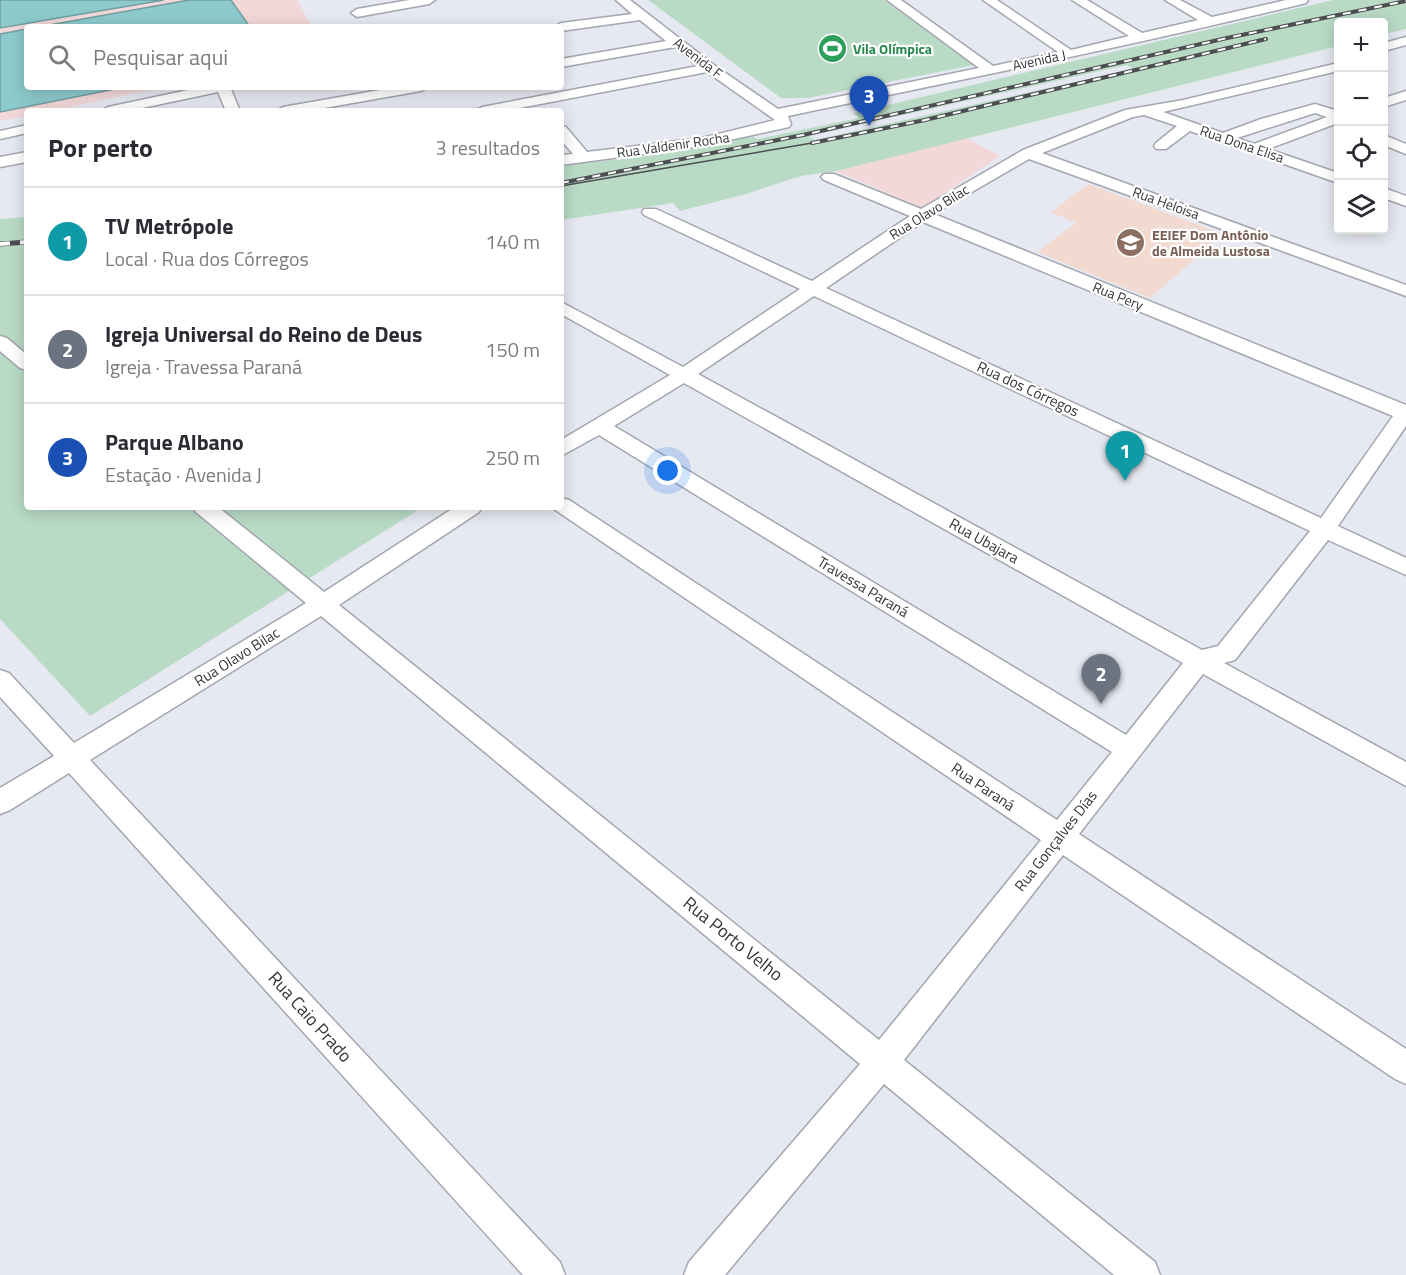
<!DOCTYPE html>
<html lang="pt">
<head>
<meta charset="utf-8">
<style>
	:root { --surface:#fff; --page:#f7f7f7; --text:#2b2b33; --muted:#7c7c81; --line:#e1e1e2; --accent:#219172 }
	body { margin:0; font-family:"Titillium Web",sans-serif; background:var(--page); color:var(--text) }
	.controls { position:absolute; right:18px; top:18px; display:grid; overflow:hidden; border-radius:6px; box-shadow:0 3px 15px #0003 }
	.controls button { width:54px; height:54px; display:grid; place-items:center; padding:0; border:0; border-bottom:2px solid var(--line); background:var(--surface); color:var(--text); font:30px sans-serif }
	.you { position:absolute; left:668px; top:471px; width:21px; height:21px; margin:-15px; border:4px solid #fff; border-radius:50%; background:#1a73e8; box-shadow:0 0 0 9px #1a73e833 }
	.badge { display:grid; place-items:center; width:39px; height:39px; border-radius:50%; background:var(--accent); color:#fff; font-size:20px; font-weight:700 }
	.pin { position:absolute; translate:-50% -50px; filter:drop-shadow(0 2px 3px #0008) }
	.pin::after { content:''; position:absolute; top:32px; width:21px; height:18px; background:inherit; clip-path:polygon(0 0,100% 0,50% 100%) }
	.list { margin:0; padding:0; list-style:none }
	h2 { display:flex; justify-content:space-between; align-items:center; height:78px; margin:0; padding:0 24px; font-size:26px }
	h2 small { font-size:20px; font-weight:400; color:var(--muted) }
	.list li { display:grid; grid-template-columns:39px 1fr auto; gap:18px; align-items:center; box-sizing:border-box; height:108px; padding:0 24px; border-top:2px solid var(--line) }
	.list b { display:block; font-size:22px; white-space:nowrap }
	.list p { margin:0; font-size:20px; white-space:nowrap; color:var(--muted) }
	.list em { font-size:20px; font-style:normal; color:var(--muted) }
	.icon { flex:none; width:33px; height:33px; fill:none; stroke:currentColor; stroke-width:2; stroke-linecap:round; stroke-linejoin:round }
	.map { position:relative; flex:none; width:1406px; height:1275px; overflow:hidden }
	.search { position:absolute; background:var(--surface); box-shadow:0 3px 15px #0003; left:24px; top:24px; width:540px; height:66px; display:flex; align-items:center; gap:15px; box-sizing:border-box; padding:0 21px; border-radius:6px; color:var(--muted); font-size:22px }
	.panel { position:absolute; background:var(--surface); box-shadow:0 3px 15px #0003; left:24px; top:108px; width:540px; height:402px; border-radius:6px }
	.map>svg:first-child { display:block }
</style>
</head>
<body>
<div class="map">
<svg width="1406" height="1275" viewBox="0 0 1406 1275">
	<rect width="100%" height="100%" fill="#e7e9f2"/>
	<g fill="#f3d8d9">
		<polygon points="0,0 297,0 312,27 27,27 27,87 164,87 50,111 27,111 27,116 0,121"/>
		<polygon points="966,138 1000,156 922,208 836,171"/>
	</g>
	<polygon fill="#f2dad0" points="1088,184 1223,234 1150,298 1037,252 1076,223 1051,212"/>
	<g fill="#b9dbc6" fill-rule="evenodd">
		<polygon points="648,0 884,0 974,65 808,98 781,98"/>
		<path d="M1333,0H1406V29L1384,34V22H1338V46L901,155L836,171L801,176L746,194L680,211L673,203L561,220V166L655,155L752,136L757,139L859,118L854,113ZM1127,65L1133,69L815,140L809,136Z"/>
		<polygon points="27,217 27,507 423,507 90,716 0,619 0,219"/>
	</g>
	<g fill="#8ccacc" stroke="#729ea0" stroke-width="1.5">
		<polygon points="0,0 164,0 0,28"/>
		<polygon points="189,0 231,0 250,27 38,27"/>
		<polygon points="27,29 27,87 125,87 0,112 0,34"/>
	</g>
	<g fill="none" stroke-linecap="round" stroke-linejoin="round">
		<defs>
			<g id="minor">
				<polygon points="409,0 435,0 429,4 357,17 351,13 357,9"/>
				<path d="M616,0H630L714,65L778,109L979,68L887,0H901L993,66L1058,52L983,0H997L1071,50L1129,36L1072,0H1087L1142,33L1198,20L1165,0H1180L1212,17L1286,0H1308L1306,3C1135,45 961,80 788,116L791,124L789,127L702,146L561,165V155L573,154L561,140V126L566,127L587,152L702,138L775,120L707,72L504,111H475L482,107L698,66L675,47L561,67V59L666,41L640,20L561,31V27H555L561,23L632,14Z"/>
				<polygon points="1406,37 1406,45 1384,51 1384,43"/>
				<path d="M1338,63V71L1163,112L1223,133L1261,119L1315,104L1338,111V123L1268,149L1338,173V183L1190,131L1166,149H1156L1154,146L1156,143L1177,126L1144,115L1133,117L1042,153L1406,285V296L1029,159L934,214L1406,405V426L1338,526L1406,558V575L1328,540L1235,660L1224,663L1406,762V786L1203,674L1079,834L1406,1049V1084L1395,1079L1063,855L904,1060L1155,1262L1160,1275H1114L884,1084L725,1275H684L689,1262L860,1064L321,616L90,760L560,1262L565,1275H523L69,773L10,810L0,814V788L54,756L0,697V670L9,673L74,743L306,603L196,512L193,507H218L324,592L455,507H482L479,512L339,605L879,1040L1041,840L551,507H561V498L569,500L1057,820L1112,752L599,435L561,456V440L670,375L561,314V302L683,367L800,289L644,215L642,212L644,209H656L812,281L910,216L824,180L821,177L824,174H834L921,209L1023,150L1125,110L1183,100ZM1315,113L1327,117L1254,144L1237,138ZM923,222L1393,416L1321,518L826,288ZM814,296L1310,531L1218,646L1202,650L698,374ZM684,383L1183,663L1126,735L614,426Z"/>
				<polygon points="202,87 230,87 240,111 226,111 218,92 128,111 101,111 108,107"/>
				<polygon points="397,87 428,87 421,91 307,111 276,111 283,107"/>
				<polygon points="1406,91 1406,100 1384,107 1384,98"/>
				<polygon points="27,125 27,133 0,139 0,131"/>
				<polygon points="1384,135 1406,144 1406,154 1384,145"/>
				<polygon points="27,152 27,162 0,167 0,157"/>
				<polygon points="1384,188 1406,196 1406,206 1384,198"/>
				<polygon points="0,336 7,338 27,355 27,370 20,368 0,351"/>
			</g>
		</defs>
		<use href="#minor" stroke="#a4a6af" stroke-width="3"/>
		<use href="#minor" fill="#fff" fill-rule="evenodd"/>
		<polyline stroke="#4c4e51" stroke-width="1.5" points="561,186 812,143"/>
		<defs>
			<g id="rail-far1">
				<polyline points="812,143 925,120 1266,39"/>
				<polyline points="561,183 803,135 1227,38 1406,1"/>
			</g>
			<polyline id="rail" points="0,244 27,242"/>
		</defs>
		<use href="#rail-far1" stroke="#4c4e51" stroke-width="4"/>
		<use href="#rail" stroke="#4c4e51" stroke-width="5"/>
		<use href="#rail-far1" stroke="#fff" stroke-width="2" stroke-dasharray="8" stroke-linecap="butt"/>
		<use href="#rail" stroke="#fff" stroke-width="4" stroke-dasharray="10" stroke-linecap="butt"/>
	</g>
	<defs>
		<symbol id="stadium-disc" viewBox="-11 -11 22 22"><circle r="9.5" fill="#2e9e5b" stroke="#fff"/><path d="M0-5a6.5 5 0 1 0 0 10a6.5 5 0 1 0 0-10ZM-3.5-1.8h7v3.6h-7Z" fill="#fff"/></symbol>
		<symbol id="school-disc" viewBox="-11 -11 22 22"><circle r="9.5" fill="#8d6e63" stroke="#fff"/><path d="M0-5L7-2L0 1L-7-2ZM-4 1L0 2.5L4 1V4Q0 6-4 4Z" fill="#fff"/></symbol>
	</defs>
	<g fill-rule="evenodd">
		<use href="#stadium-disc" x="816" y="32" width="33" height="33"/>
		<use href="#school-disc" x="1114" y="226" width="33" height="33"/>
	</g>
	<g text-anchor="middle" stroke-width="4.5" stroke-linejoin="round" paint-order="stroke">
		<g font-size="14" font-weight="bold" fill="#27864d" stroke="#fff" text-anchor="start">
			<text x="853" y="54">Vila Olímpica</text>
		</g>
		<g font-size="14" fill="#353639" stroke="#fff">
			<text transform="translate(698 58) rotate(37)" y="5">Avenida F</text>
			<text transform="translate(1039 60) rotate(-12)" y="5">Avenida J</text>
			<text transform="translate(1242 144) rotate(19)" y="5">Rua Dona Elisa</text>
			<text transform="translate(673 145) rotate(-8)" y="5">Rua Valdenir Rocha</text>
			<text transform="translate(1166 203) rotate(20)" y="5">Rua Heloisa</text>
			<text transform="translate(929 212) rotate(-32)" y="5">Rua Olavo Bilac</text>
			<text transform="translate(1118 296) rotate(22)" y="5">Rua Pery</text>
		</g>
		<g font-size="14" font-weight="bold" fill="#785e54" stroke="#fff" text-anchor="start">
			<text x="1152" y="240">EEIEF Dom Antônio<tspan x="1152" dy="16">de Almeida Lustosa</tspan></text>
		</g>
		<g font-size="15" fill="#353639" stroke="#fff">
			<text transform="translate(1028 389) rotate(25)" y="5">Rua dos Córregos</text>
			<text transform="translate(984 541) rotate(29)" y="5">Rua Ubajara</text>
			<text transform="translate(863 587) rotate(31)" y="5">Travessa Paraná</text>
			<text transform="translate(237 657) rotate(-32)" y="5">Rua Olavo Bilac</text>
			<text transform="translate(983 787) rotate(34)" y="5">Rua Paraná</text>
			<text transform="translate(1056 841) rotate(-52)" y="5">Rua Gonçalves Días</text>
		</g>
		<g font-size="18" fill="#353639" stroke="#fff">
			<text transform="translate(733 939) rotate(39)" y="6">Rua Porto Velho</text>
			<text transform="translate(310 1017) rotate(48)" y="6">Rua Caio Prado</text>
		</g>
	</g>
</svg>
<div class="controls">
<button>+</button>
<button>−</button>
<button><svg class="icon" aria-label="locate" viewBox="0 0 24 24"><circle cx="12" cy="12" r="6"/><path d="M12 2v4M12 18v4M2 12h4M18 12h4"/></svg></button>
<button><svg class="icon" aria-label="layers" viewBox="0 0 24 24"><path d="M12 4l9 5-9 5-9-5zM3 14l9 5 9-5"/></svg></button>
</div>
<div class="you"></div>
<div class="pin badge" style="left:1125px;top:481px;background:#0f9aa8">1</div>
<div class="pin badge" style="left:1101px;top:704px;background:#6b7280">2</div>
<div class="pin badge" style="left:869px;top:126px;background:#1a4fb4">3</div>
<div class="search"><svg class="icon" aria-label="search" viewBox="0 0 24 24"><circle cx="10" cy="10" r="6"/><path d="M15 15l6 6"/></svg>Pesquisar aqui</div>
<section class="panel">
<h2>Por perto<small>3 resultados</small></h2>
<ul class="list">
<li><span class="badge" style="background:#0f9aa8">1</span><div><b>TV Metrópole</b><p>Local · Rua dos Córregos</p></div><em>140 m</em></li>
<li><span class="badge" style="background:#6b7280">2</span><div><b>Igreja Universal do Reino de Deus</b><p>Igreja · Travessa Paraná</p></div><em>150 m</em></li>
<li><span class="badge" style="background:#1a4fb4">3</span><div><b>Parque Albano</b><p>Estação · Avenida J</p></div><em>250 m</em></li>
</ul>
</section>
</div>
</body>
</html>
